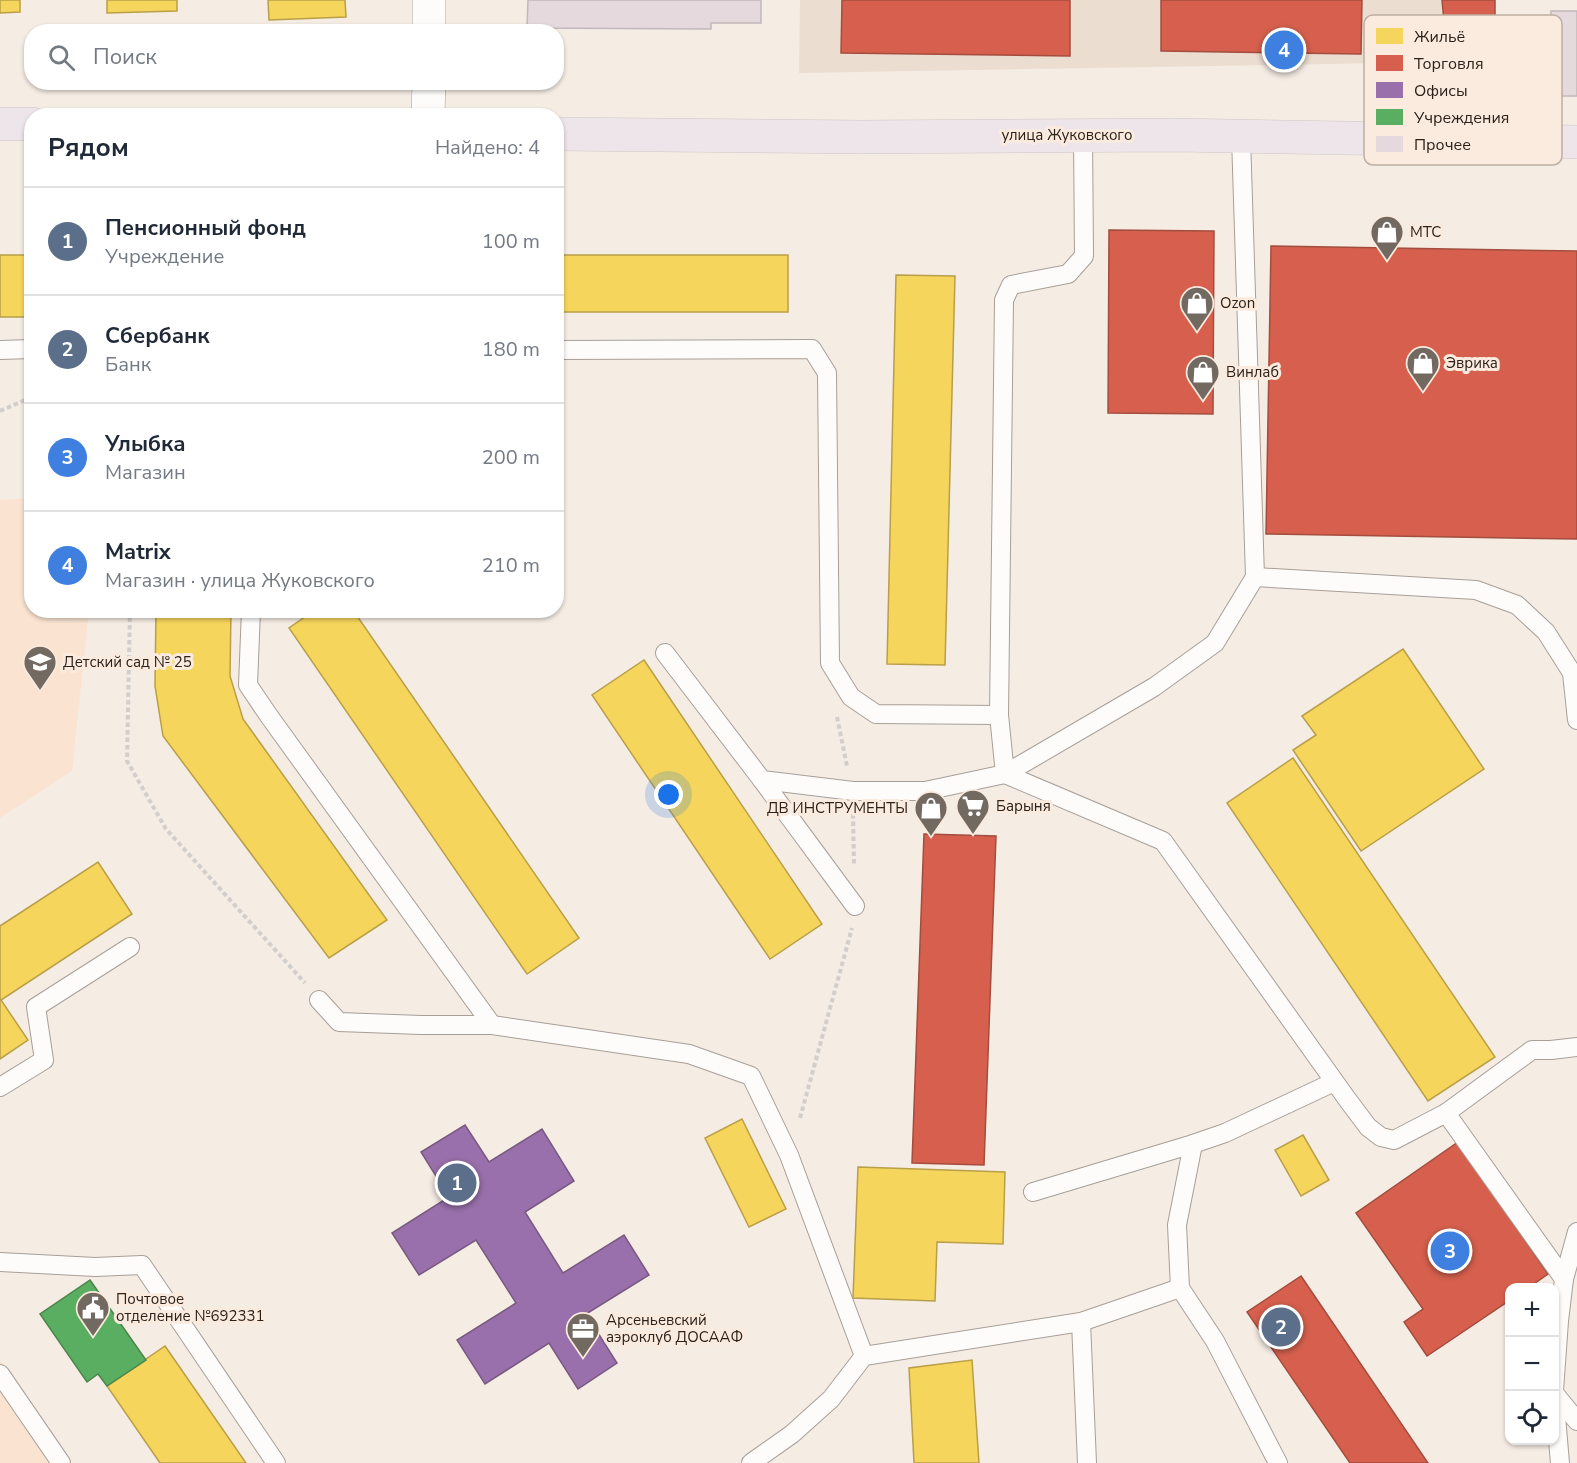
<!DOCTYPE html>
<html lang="ru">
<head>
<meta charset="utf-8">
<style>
	:root { --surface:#fff; --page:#f6f6f7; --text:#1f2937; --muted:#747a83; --line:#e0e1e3; --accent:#726961 }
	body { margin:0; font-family:"Nunito Sans",sans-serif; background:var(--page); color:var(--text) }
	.controls { position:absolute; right:18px; bottom:18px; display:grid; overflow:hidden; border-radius:12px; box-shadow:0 2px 4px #0004 }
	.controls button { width:54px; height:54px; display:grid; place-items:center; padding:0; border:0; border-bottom:2px solid var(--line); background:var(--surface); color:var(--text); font:30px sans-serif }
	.you { position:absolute; left:669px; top:795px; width:21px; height:21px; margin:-15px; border:4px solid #fff; border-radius:50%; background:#1a73e8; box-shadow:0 0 0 9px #1a73e833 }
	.badge { display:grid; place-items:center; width:39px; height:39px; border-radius:50%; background:var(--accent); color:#fff; font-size:20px; font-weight:700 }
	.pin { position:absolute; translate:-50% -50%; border:3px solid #fff; box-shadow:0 2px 6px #0006 }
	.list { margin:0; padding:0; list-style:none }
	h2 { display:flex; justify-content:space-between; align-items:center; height:78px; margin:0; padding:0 24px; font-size:26px }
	h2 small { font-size:20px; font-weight:400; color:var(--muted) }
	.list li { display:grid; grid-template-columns:39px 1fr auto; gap:18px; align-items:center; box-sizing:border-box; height:108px; padding:0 24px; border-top:2px solid var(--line) }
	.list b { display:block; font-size:22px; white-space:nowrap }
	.list p { margin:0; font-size:20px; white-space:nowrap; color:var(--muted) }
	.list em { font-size:20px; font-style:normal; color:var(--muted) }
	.icon { flex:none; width:33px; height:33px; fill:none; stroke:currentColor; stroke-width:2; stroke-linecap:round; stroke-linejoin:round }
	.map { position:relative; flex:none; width:1577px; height:1463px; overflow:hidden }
	.search { position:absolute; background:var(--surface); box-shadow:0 2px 4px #0004; left:24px; top:24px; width:540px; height:66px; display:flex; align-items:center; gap:15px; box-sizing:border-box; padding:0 21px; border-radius:24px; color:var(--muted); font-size:22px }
	.panel { position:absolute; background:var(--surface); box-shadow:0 2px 4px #0004; left:24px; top:108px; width:540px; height:510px; border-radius:24px }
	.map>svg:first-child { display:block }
</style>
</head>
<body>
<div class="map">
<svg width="1577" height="1463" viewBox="0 0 1577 1463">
	<rect width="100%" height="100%" fill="#f5ece4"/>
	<polygon fill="#ecddd1" points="800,0 1442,0 1445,32 1444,62 799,73"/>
	<g fill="#fae4d1">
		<polygon points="31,498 32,610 89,611 72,771 0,818 0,500"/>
		<polygon points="0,1361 68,1463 0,1463"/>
	</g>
	<g fill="#f6d55c" stroke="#b99f48" stroke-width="1.5">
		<polygon points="0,0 20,0 20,12 0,13"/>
		<polygon points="107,0 177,0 177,11 107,13"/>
		<polygon points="268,0 345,0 346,17 269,20"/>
		<rect x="0" y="255" width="32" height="62"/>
		<rect x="556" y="255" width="232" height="57"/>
		<polygon points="896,275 955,276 945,665 887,664"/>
		<polygon points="156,610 231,610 230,676 243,719 387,920 329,958 163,736 155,686"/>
		<polygon points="315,610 353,610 579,938 527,974 289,628"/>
		<polygon points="1403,649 1484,769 1361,851 1293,750 1316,735 1302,716"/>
		<polygon points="644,660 822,924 770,959 592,695"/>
		<polygon points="1293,758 1495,1057 1428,1101 1227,803"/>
		<polygon points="98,862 132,914 1,1000 28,1040 0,1059 0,926"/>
		<polygon points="742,1119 786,1209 749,1227 705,1138"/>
		<polygon points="1303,1135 1329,1180 1301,1196 1275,1150"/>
		<polygon points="858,1167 1005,1172 1003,1244 937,1242 935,1301 853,1298"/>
		<polygon points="165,1346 246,1463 160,1463 107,1386"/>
		<polygon points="972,1360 979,1463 914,1463 909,1368"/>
	</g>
	<g fill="#d6604d" stroke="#a34d3e" stroke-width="1.5">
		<polygon points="842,0 1070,0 1070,56 841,53"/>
		<polygon points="1161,0 1362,0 1361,54 1161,51"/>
		<polygon points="1442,0 1495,0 1495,37 1445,32"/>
		<polygon points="1109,230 1214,231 1213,414 1108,413"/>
		<polygon points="1271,246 1577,251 1577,539 1266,534"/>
		<polygon points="924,834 996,836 984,1165 912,1163"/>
		<polygon points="1458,1142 1548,1274 1528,1288 1510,1288 1510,1300 1427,1356 1404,1322 1423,1309 1356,1213"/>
		<polygon points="1301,1276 1428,1463 1350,1463 1247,1312"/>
	</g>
	<polygon fill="#9970ab" stroke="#785980" stroke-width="1.5" points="465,1125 489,1162 542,1129 574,1181 525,1212 563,1273 624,1235 649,1275 586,1314 617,1363 578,1389 549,1343 485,1384 457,1340 516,1303 476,1240 419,1275 392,1233 449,1197 421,1152"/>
	<polygon fill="#5aae61" stroke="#4c844c" stroke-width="1.5" points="90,1280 146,1360 107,1386 98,1374 87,1382 40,1314"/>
	<g fill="#e6d9dd" stroke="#c1b8b9" stroke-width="1.5">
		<polygon points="528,0 761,0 761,23 711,23 711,29 527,28"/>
		<rect x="1551" y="11" width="26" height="85"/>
	</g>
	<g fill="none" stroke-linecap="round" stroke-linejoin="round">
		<defs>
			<g id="lane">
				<polyline points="0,350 32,349"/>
				<polyline points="556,350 812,349 827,373 830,663 851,697 876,714 999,715"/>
				<polyline points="1255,577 1476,590 1517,605 1546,632 1572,673 1577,720"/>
				<polyline points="251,610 248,685 269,716 492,1025"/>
				<polyline points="665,653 762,780 853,791 925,791 1005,774 1154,687 1215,643 1255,577 1241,137"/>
				<polyline points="1005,774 1163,841 1347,1099 1368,1127 1381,1137 1394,1140 1446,1113 1532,1050 1551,1050 1577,1047"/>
				<polyline points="1005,774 999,715 1004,300 1011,285 1068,274 1084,256 1083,134"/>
				<polyline points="762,780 855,906"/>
				<polyline points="319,1000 339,1022 421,1025 492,1025 689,1054 751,1076 789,1155 864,1356 1081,1322 1180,1288 1177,1225 1193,1144"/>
				<polyline points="0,1087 44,1060 36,1007 130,947"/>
				<polyline points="1446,1113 1564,1279 1559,1321 1554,1391"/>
				<polyline points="1033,1192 1193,1144 1225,1133 1334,1082"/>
				<polyline points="0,1262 95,1267 142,1265 276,1463"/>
				<polyline points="1564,1279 1577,1232"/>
				<polyline points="1180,1288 1215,1341 1278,1463"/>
				<polyline points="1081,1322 1087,1463"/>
				<polyline points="0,1374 61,1463"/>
				<polyline points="1554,1393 1560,1463"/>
				<polyline points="1554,1393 1577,1421"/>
				<polyline points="751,1463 792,1434 831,1399 864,1356"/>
			</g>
			<g id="street">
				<polyline points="429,32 429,0"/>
				<polyline points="428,116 429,82"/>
			</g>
			<g id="primary">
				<polyline points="0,124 32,124"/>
				<polyline points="556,134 860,137 1175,135 1577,142"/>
			</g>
		</defs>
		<use href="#lane" stroke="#a79f98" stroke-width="20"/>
		<use href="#street" stroke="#a79f98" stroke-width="34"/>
		<use href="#primary" stroke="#cdc7c3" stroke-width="34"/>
		<g stroke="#d1cecb" stroke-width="4" stroke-dasharray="4.5 3" stroke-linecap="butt">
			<polyline points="0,411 32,397"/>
			<polyline points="130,610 127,761 166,829 305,983"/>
			<polyline points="837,717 847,766"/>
			<polyline points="853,814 854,864"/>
			<polyline points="800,1118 852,928"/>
		</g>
		<use href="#lane" stroke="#fefcfb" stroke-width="18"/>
		<use href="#street" stroke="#fefcfb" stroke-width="33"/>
		<use href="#primary" stroke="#eee5ea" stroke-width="33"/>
	</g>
	<defs>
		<symbol id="shop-pin" viewBox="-11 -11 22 30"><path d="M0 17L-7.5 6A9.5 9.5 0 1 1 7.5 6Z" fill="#726961" stroke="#fbebde"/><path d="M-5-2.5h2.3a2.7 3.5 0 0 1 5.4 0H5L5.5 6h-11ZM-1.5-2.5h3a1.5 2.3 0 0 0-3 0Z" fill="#fff"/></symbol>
		<symbol id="school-pin" viewBox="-11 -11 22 30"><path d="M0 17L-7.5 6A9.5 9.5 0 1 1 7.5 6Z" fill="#726961" stroke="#fbebde"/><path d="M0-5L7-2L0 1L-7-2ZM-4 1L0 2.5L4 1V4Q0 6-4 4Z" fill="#fff"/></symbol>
		<symbol id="supermarket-pin" viewBox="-11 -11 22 30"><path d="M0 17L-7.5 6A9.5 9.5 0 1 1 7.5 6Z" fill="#726961" stroke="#fbebde"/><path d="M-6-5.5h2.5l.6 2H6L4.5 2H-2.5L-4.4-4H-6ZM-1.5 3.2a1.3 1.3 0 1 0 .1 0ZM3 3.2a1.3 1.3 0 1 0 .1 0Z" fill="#fff"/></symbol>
		<symbol id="civic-pin" viewBox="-11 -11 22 30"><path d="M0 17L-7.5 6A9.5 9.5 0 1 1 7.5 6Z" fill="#726961" stroke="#fbebde"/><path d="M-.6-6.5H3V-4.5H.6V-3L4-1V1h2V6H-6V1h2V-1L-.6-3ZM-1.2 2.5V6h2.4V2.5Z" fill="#fff"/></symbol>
		<symbol id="office-pin" viewBox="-11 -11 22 30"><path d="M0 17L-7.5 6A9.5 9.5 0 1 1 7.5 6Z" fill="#726961" stroke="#fbebde"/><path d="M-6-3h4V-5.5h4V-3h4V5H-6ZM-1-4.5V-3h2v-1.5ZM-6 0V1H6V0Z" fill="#fff"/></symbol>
	</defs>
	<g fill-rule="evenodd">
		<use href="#shop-pin" x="1368" y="213" width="38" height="52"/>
		<use href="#shop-pin" x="1178" y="284" width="38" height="52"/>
		<use href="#shop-pin" x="1404" y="344" width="38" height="52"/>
		<use href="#shop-pin" x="1184" y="353" width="38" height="52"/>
		<use href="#school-pin" x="21" y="643" width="38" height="52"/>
		<use href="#supermarket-pin" x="954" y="787" width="38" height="52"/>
		<use href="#shop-pin" x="912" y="789" width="38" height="52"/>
		<use href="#civic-pin" x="74" y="1289" width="38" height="52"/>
		<use href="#office-pin" x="564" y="1310" width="38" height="52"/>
	</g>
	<g text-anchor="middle" stroke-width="6" stroke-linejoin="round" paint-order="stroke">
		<g font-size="15" fill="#2c221a" stroke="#fbebde">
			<text x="1067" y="140">улица Жуковского</text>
		</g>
		<g font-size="15" fill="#2c221a" stroke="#fbebde" text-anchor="start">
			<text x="1410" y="237">МТС</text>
			<text x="1220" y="308">Ozon</text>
			<text x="1446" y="368">Эврика</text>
			<text x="1226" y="377">Винлаб</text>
			<text x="63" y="667">Детский сад № 25</text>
			<text x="996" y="811">Барыня</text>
			<text x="908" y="813" text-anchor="end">ДВ ИНСТРУМЕНТЫ</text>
			<text x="116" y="1304">Почтовое<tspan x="116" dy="17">отделение №692331</tspan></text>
			<text x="606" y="1325">Арсеньевский<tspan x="606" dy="17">аэроклуб ДОСААФ</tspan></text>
		</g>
	</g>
	<rect x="1364" y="15" width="198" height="150" rx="9" fill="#fbebde" stroke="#bdafa3" stroke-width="1.5"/>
	<rect x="1376" y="28" width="27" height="16" fill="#f6d55c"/>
	<rect x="1376" y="55" width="27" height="16" fill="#d6604d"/>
	<rect x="1376" y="82" width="27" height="16" fill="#9970ab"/>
	<rect x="1376" y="109" width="27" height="16" fill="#5aae61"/>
	<rect x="1376" y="136" width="27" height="16" fill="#e6d9dd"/>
	<g font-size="16" fill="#2c221a">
		<text x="1414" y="42">Жильё</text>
		<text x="1414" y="69">Торговля</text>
		<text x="1414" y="96">Офисы</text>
		<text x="1414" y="123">Учреждения</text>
		<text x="1414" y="150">Прочее</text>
	</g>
</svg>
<div class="controls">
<button>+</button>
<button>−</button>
<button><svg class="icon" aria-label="locate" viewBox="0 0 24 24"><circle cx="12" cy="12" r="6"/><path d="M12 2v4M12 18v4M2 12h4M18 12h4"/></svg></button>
</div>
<div class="you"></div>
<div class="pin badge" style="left:457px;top:1183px;background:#5c6f8a">1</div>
<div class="pin badge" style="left:1281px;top:1327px;background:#5c6f8a">2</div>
<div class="pin badge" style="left:1450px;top:1251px;background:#3f7fe0">3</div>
<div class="pin badge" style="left:1284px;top:50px;background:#3f7fe0">4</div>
<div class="search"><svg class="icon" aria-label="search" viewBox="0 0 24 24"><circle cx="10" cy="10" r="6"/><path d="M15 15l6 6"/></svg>Поиск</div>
<section class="panel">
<h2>Рядом<small>Найдено: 4</small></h2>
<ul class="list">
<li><span class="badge" style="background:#5c6f8a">1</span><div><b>Пенсионный фонд</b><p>Учреждение</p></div><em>100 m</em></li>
<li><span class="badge" style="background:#5c6f8a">2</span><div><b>Сбербанк</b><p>Банк</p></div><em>180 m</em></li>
<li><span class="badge" style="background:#3f7fe0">3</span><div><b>Улыбка</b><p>Магазин</p></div><em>200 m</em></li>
<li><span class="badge" style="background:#3f7fe0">4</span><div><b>Matrix</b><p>Магазин · улица Жуковского</p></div><em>210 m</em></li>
</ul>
</section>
</div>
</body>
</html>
